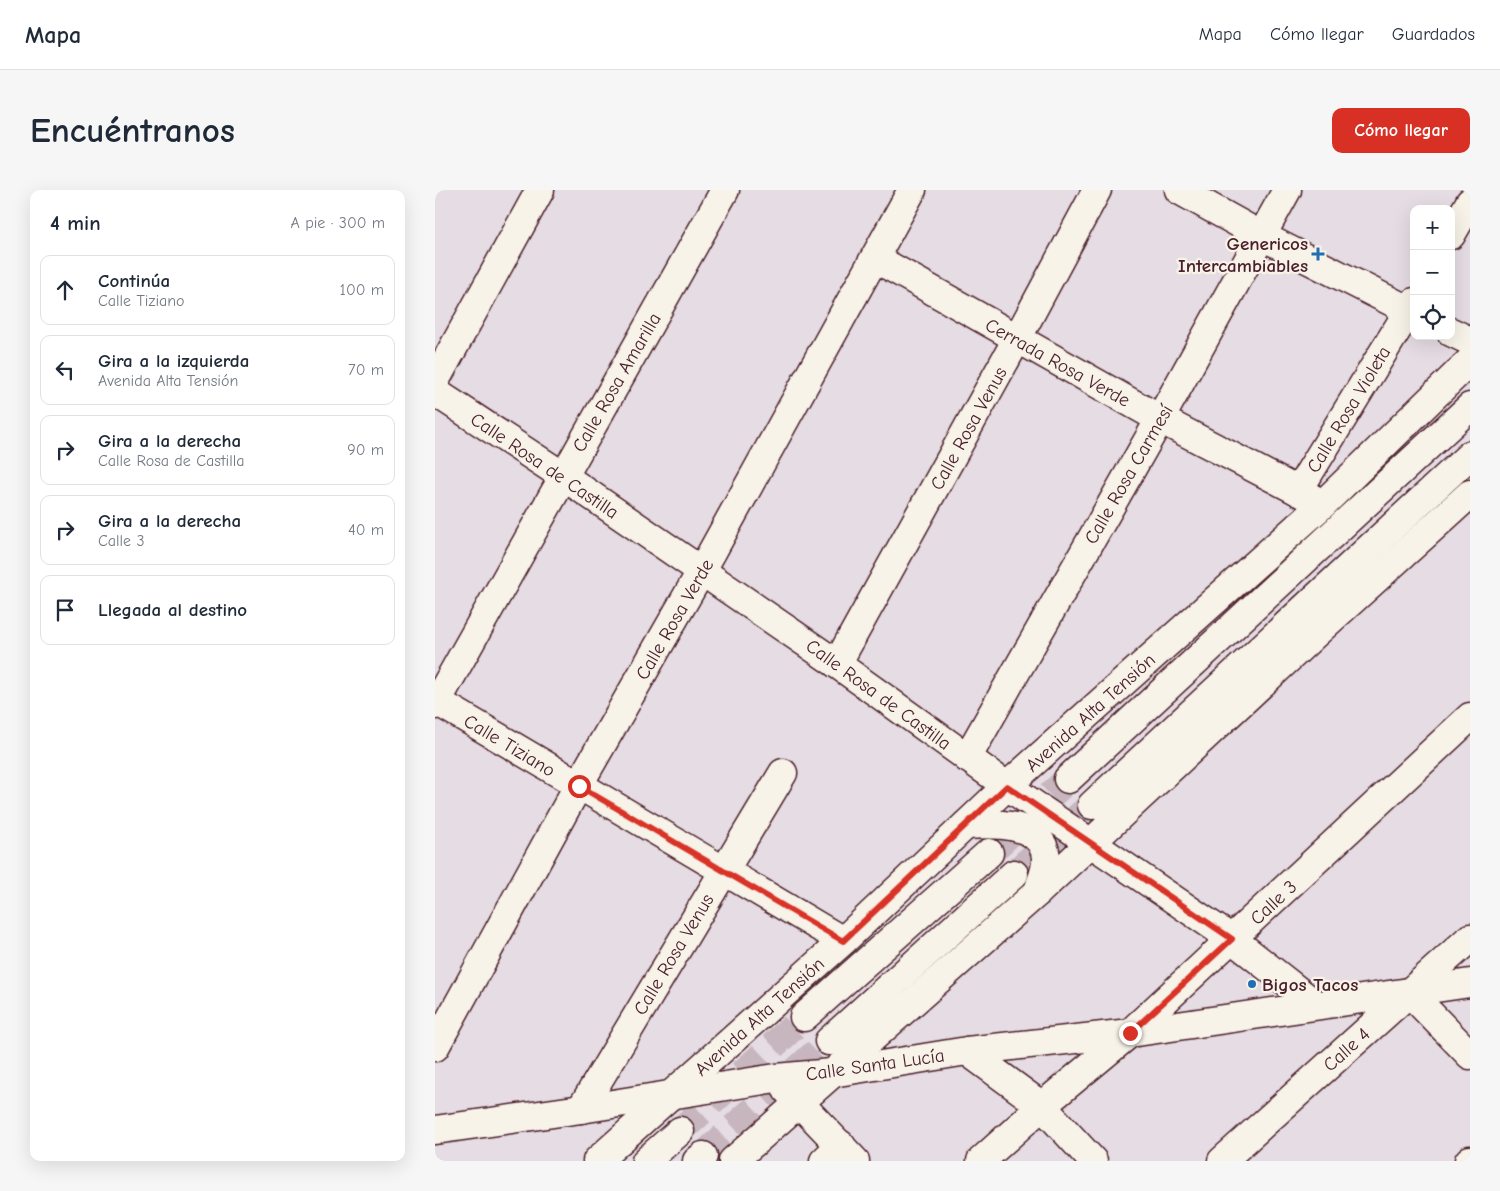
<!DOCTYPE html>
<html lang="es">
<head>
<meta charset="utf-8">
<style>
	:root { --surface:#fff; --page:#f6f6f7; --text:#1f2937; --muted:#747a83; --line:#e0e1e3; --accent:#d93025 }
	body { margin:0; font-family:"Comic Neue",sans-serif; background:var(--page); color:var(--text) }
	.controls { position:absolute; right:15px; top:15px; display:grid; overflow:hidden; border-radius:10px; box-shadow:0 5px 20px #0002 }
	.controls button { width:45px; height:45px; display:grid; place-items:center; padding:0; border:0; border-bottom:1px solid var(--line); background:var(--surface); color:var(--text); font:25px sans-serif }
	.stop { position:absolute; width:15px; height:15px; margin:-11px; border:4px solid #d93025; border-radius:50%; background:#fff }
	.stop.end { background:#d93025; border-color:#fff; box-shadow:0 1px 5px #0008 }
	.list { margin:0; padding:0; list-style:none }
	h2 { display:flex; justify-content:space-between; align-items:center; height:65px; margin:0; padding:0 20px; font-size:21px }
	h2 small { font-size:16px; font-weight:400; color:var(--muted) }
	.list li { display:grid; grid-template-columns:32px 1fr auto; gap:15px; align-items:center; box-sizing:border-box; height:70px; margin:0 10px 10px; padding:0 10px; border:1px solid var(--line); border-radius:10px }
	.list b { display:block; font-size:19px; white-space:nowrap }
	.list p { margin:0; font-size:16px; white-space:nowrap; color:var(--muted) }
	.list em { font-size:16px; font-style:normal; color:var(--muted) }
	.icon { flex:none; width:28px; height:28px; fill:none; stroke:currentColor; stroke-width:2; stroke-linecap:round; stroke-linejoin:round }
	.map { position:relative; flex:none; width:1035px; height:971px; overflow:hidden; border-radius:10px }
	header { display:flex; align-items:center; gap:30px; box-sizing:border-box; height:70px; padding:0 25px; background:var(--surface); border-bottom:1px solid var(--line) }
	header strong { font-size:24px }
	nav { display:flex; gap:28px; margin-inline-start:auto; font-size:18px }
	.intro { display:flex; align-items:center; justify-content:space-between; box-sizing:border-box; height:120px; padding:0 30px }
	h1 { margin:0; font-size:35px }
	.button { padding:12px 22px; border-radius:10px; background:var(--accent); color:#fff; font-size:18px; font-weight:700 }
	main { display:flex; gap:30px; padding:0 30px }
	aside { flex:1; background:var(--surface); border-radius:10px; box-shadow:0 5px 20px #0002 }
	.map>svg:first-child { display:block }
</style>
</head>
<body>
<header>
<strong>Mapa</strong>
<nav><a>Mapa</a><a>Cómo llegar</a><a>Guardados</a></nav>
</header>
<div class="intro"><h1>Encuéntranos</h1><a class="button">Cómo llegar</a></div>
<main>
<aside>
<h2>4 min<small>A pie · 300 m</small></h2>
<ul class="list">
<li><svg class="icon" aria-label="ahead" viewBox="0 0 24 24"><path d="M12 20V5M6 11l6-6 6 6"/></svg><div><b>Continúa</b><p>Calle Tiziano</p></div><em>100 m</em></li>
<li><svg class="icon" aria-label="left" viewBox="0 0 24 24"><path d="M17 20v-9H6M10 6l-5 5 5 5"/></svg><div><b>Gira a la izquierda</b><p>Avenida Alta Tensión</p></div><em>70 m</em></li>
<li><svg class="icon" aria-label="right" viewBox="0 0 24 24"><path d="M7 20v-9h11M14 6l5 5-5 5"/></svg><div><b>Gira a la derecha</b><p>Calle Rosa de Castilla</p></div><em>90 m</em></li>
<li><svg class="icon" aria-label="right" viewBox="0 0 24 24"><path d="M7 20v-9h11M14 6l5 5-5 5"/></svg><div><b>Gira a la derecha</b><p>Calle 3</p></div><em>40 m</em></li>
<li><svg class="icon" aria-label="arrive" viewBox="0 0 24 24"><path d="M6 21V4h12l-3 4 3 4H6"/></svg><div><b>Llegada al destino</b></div></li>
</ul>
</aside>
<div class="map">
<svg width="1035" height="971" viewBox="0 0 1035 971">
	<rect width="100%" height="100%" fill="#e6dce3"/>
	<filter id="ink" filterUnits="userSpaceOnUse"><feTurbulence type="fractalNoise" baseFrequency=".02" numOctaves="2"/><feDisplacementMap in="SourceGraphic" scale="10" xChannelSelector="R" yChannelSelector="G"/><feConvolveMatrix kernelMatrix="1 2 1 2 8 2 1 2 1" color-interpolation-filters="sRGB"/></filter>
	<g filter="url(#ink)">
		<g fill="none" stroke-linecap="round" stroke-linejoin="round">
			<g stroke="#c7b6be" stroke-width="28" stroke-dasharray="28 14" stroke-linecap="butt">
				<polyline points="554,663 633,589"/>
				<polyline points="579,684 657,615"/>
				<polyline points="245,941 369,827"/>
				<polyline points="268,966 394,851"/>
			</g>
			<defs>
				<g id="minor">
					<polyline points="744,0 827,46 979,123"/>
					<polyline points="1016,45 1035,12"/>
					<polyline points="440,68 725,229 888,314"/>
					<polyline points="1016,142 1035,151"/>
					<polyline points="0,191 105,0"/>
					<polyline points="0,202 128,286 402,474 572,596 797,749 881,815"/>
					<polyline points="863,301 979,112"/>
					<polyline points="402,474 582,149 662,0"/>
					<polyline points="0,510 408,751"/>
					<polyline points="0,515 290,0"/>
					<polyline points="532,568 725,229 852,0"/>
					<path d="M531,635C557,633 609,631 611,668C612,679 606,691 603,702"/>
					<polyline points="974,802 1035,865"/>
					<polyline points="0,857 143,596 267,380 477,0"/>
					<polyline points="532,861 607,916 658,971"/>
					<polyline points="352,900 420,971"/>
					<polyline points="146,919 348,583"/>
					<polyline points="0,940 146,919 341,888 397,883 532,861 695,843 1035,793"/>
					<polyline points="162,971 408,751 572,596 888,314 1035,171"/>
					<polyline points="298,971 603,702 880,444 1035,304"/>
					<polyline points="389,971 406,955"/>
					<polyline points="546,971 607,916 695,843 1035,527"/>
					<polyline points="787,971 1035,748"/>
					<polyline points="1034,971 1035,970"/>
				</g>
				<g id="major">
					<polyline points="633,589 1035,217"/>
					<polyline points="657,615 1035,265"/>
					<polyline points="369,827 554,663"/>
					<polyline points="394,851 579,684"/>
					<polyline points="211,971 245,941"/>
					<polyline points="262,971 268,966"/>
				</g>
			</defs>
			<use href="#minor" stroke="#4a1f2b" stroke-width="31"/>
			<use href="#major" stroke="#4a1f2b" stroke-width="31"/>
			<use href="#minor" stroke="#f7f3e8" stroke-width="28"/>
			<use href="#major" stroke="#f7f3e8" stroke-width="28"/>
		</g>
	</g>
	<g fill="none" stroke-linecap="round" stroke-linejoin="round" filter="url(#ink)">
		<polyline stroke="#d93025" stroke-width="6" points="144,596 408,751 572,596 797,749 695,843"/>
	</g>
	<g fill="#1f6fb2" stroke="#f7f3e8" stroke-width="2">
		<path d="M880.5 56.5h5v5h5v5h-5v5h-5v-5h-5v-5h5z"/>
		<circle cx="817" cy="794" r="5"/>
	</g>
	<g text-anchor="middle" stroke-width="4.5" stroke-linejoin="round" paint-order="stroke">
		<g font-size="19" font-weight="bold" fill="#4a1f2b" stroke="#f7f3e8" text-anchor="end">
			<text x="873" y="60">Genericos<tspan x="873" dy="22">Intercambiables</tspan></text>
			<text x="827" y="801" text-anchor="start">Bigos Tacos</text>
		</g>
		<g font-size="19" fill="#4a1f2b" stroke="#f7f3e8">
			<text transform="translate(623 172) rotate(29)" y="7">Cerrada Rosa Verde</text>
			<text transform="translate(181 192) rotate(-60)" y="7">Calle Rosa Amarilla</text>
			<text transform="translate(913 219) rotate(-59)" y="7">Calle Rosa Violeta</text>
			<text transform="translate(533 238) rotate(-61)" y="7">Calle Rosa Venus</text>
			<text transform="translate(110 275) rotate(34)" y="7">Calle Rosa de Castilla</text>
			<text transform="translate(693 284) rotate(-60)" y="7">Calle Rosa Carmesí</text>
			<text transform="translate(239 429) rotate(-60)" y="7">Calle Rosa Verde</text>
			<text transform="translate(444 504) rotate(36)" y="7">Calle Rosa de Castilla</text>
			<text transform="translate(655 522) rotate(-42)" y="7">Avenida Alta Tensión</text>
			<text transform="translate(75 555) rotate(31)" y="7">Calle Tiziano</text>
			<text transform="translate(838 712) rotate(-43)" y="7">Calle 3</text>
			<text transform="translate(238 764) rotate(-59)" y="7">Calle Rosa Venus</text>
			<text transform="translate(324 826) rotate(-42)" y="7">Avenida Alta Tensión</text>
			<text transform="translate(911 859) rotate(-42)" y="7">Calle 4</text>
			<text transform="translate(440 874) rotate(-8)" y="7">Calle Santa Lucía</text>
		</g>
	</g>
</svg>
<div class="controls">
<button>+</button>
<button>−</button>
<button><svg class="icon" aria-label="locate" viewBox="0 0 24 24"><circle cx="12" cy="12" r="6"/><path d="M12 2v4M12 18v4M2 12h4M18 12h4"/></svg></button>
</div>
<div class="stop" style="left:144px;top:596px"></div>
<div class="stop end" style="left:695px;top:843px"></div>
</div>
</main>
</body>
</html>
